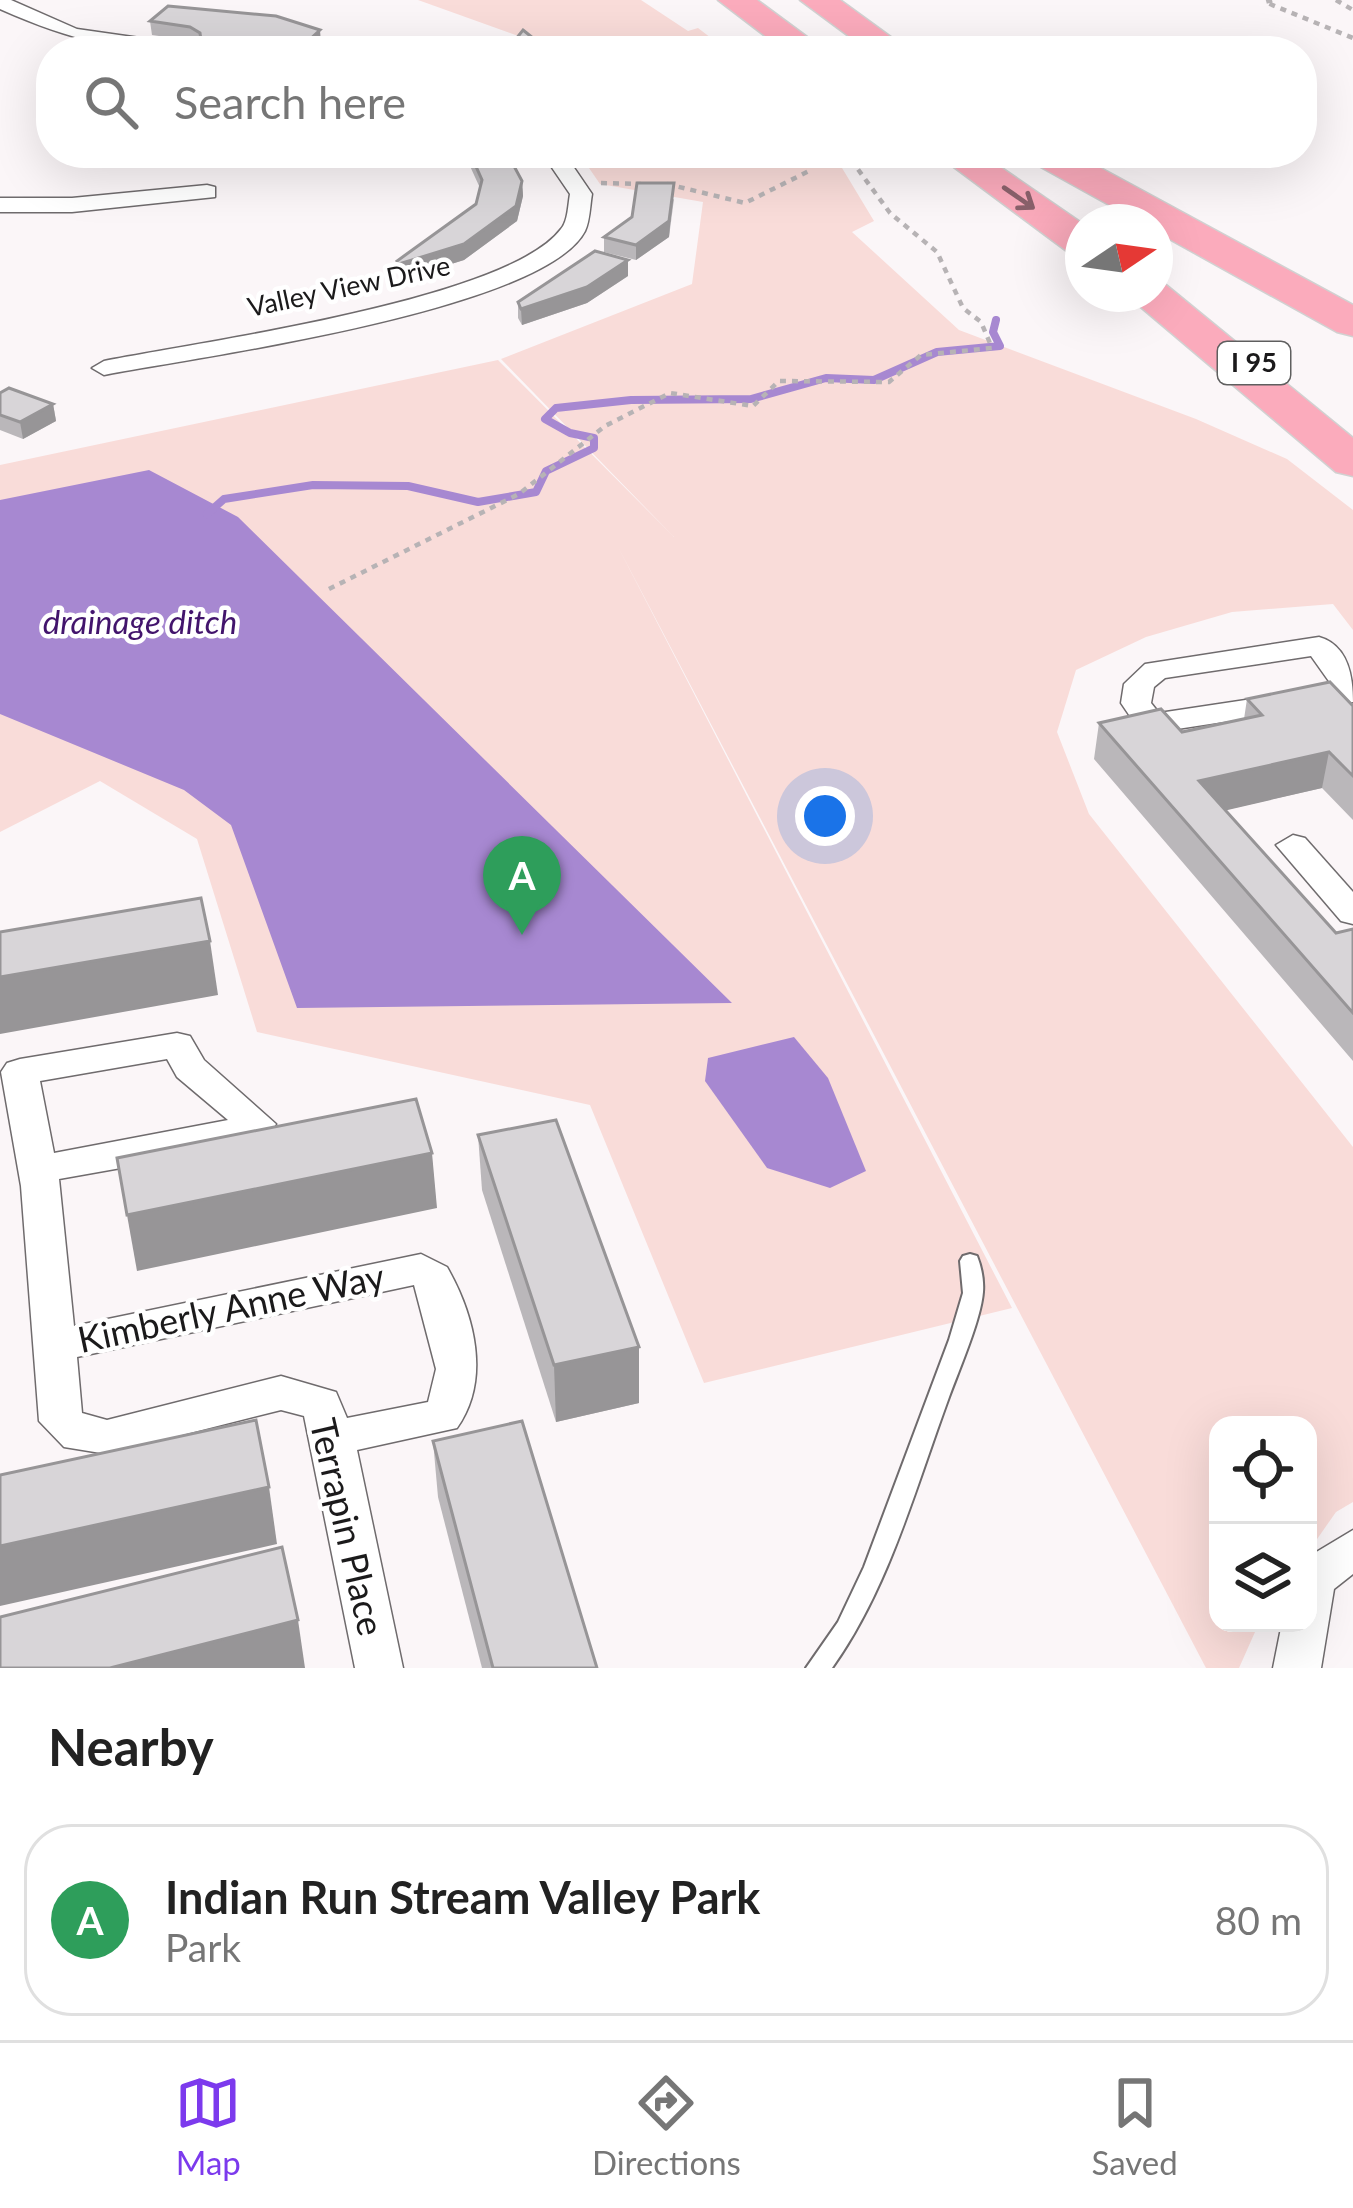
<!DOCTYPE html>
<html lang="en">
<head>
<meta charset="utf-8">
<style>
	:root { --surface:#fff; --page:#f2f2f2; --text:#222; --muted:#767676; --line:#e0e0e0; --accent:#7c3aed }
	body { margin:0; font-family:Lato,sans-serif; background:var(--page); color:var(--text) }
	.controls { position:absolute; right:36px; bottom:36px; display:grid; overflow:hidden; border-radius:24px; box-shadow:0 12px 48px #0002 }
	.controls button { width:108px; height:108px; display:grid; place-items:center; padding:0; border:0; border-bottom:3px solid var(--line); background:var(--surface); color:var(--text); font:60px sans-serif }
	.compass { position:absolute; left:1065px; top:204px; width:108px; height:108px; border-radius:50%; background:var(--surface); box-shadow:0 12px 48px #0002; rotate:77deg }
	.you { position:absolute; left:825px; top:816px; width:42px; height:42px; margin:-30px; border:9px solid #fff; border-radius:50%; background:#1a73e8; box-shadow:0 0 0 18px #1a73e833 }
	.badge { display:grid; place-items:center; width:78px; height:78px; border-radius:50%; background:var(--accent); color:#fff; font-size:39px; font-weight:700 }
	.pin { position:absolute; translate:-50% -99px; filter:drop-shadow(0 3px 6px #0008) }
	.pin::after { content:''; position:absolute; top:63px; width:42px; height:36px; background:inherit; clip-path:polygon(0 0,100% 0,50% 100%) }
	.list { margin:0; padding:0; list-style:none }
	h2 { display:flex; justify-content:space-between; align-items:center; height:156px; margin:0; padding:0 48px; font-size:51px }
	h2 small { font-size:39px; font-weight:400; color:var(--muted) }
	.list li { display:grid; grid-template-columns:78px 1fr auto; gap:36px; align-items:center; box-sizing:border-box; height:192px; margin:0 24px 24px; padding:0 24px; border:3px solid var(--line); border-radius:48px }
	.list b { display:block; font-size:45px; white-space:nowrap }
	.list p { margin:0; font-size:39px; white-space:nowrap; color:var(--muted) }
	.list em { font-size:39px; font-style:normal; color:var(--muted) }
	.icon { flex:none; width:66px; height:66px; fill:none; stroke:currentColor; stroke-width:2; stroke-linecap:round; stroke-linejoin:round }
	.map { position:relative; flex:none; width:1353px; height:1668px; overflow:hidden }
	.search { position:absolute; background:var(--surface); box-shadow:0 12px 48px #0002; left:36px; right:36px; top:36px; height:132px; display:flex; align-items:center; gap:30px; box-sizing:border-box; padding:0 42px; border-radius:48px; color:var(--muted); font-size:45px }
	.sheet { height:372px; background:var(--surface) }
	nav { display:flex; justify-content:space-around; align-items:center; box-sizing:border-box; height:168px; border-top:3px solid var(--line); background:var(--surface); font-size:33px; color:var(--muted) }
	nav a { display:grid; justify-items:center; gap:6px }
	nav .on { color:var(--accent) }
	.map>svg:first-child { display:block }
</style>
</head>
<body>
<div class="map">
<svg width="1353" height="1668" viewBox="0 0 1353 1668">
	<rect width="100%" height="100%" fill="#fbf6f8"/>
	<g fill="#f9dcd9">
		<polygon points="418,0 641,0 688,31 698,28 728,51 560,51"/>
		<polygon points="674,153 833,153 874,221 852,232 959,330 1196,419 1287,459 1353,510 1353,630 1333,604 1232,612 1146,637 1076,670 1057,732 1089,814 1353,1147 1353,1502 1336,1512 1308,1552 1308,1425 1218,1425 1218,1623 1259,1623 1239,1668 1206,1668 617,545 1012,1308 704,1383 590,1105 257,1032 197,839 100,781 0,832 0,465 498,360 674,537 501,359 692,284 703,202 600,184 589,168"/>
	</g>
	<g fill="#a788d1">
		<polygon points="149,470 238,517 732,1003 297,1008 231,825 184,790 0,714 0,500"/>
		<polygon points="794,1037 828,1078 866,1171 830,1188 767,1168 705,1081 708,1058"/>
	</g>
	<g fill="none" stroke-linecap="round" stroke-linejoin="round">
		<polyline stroke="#a788d1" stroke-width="8" points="207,514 224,499 313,485 408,486 478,502 536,492 546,471 594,448 594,438 570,433 545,419 556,408 631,400 751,399 826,378 874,380 937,352 1000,346 993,332 996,320"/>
		<defs>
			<path id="lane" d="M970,1254L977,1256C981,1266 984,1280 983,1292C981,1319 959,1370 949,1397C915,1489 889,1588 832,1668H806L838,1622L864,1567L949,1340L963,1293L960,1261L963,1256Z"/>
			<g id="street">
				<path d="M0,0H11L77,29L189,45L199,51C117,51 75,42 0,9Z"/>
				<path d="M542,153H564L592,194C590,205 590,221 585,231C543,311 197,357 104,375L92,368L104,361C199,342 508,300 561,229C568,221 568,205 570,194Z"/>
				<polygon points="207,185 215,187 215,197 72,212 0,212 0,198 72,198"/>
				<path d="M1319,637C1348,645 1353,676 1353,702L1151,733L1140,731L1121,703L1124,684L1145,664ZM1311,656L1333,687L1159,713L1151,703L1154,687L1165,678Z"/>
				<polygon points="1293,835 1305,838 1353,892 1353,924 1341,921 1276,845"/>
				<path d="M177,1033L190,1036L204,1060L276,1124L270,1133L211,1152L59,1179L74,1326L421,1254L447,1267C475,1316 491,1380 457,1428L357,1450L403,1668H355L304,1416L281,1410L107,1454L64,1447L39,1421L21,1186L1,1072L7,1063L20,1059ZM167,1059L177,1077L228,1120L54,1153L40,1081ZM414,1285L436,1369L428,1402L347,1418L336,1392L281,1376L107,1420L82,1413L77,1357Z"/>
				<polygon points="1353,1530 1353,1574 1334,1589 1321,1668 1273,1668 1282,1623 1308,1623 1308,1557"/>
			</g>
			<g id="highway">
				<polygon points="718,0 757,0 826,51 785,51"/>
				<polygon points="800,0 840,0 910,51 869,51"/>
				<polygon points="935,153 980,153 1083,224 1083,255 1068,252"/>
				<polygon points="1025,153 1073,153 1353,305 1353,336 1337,332 1155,231 1155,222 1140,222 1030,161"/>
				<polygon points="1155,282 1166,285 1353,438 1353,476 1336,472 1136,303 1130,294 1155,294"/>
			</g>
		</defs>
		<use href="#lane" stroke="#6f6b6d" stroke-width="4"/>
		<use href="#street" stroke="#6f6b6d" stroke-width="3"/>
		<use href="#highway" stroke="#d1d1d1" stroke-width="3"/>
		<g stroke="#b7b3b5" stroke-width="4.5" stroke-dasharray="6 6" stroke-linecap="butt">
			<polyline points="1272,0 1265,2 1353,38"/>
			<polyline points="1336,0 1353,10"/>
			<polyline points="601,183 641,184"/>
			<polyline points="667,184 745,203 809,171 810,153"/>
			<polyline points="329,589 519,494 605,426 670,393 753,406 779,381 889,382 921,355 992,348 981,322 963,308 937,252 890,213 846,153"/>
		</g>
		<use href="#lane" fill="#fff" fill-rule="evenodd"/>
		<use href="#street" fill="#fff" fill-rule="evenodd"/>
		<use href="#highway" fill="#fbabbc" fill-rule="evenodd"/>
	</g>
	<g fill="#bab7ba">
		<polygon points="150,21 321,44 314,51 114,51 180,39 152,35"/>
		<polygon points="464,153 507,153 522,181 523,196 517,221 464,260 400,280 397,261 476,204 480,188"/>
		<polygon points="674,199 669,237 636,260 604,252 604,237"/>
		<polygon points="628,276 587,303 522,325 518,318 518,302"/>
		<polygon points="0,393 53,404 56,421 23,439 0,430"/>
		<polygon points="1247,699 1353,706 1353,820 1322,788 1225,810 1336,933 1353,929 1353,1061 1094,759 1099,723 1182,732 1244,719"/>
		<polygon points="478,1135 639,1347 639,1403 556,1422 482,1190"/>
		<polygon points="433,1441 597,1668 482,1668 438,1497"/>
	</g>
	<g fill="#979597">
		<polygon points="320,30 321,44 314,51 297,51"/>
		<polygon points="522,181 523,196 517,221 464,260 400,280 399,264"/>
		<polygon points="674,183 669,237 636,260 636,245"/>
		<polygon points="628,260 628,276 587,303 522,325 521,309"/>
		<polygon points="53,404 56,421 23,439 20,422"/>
		<polygon points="1329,752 1322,788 1193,818 1199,781"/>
		<polygon points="210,941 218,995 0,1034 0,977"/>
		<polygon points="432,1153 437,1208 137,1271 127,1215"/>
		<polygon points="639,1347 639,1403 556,1422 554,1365"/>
		<polygon points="269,1487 277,1544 0,1606 0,1546"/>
		<polygon points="298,1620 305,1668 110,1668"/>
	</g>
	<g fill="#d8d5d8" stroke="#979597" stroke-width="3">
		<polygon points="168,6 276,16 320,30 297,51 114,51 130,38 201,40 200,33 190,27 150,21"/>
		<polygon points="523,30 549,51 514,51 503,42 512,44"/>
		<polygon points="470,153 507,153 522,181 516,206 464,244 399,264 397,261 476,204 482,180"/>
		<polygon points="637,183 674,183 669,221 636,245 604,237 632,217"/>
		<polygon points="595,251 628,260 587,287 521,309 518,302"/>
		<polygon points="9,388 53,404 20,422 0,415 0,393"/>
		<polygon points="1330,682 1353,706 1353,776 1329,752 1199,781 1336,933 1353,929 1353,1013 1099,723 1161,709 1182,732 1262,715 1247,699"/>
		<polygon points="201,898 210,941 0,977 0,932"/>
		<polygon points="416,1099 432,1153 127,1215 117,1158"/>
		<polygon points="556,1120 639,1347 554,1365 478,1135"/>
		<polygon points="256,1420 269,1487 0,1546 0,1475"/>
		<polygon points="522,1421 597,1668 493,1668 433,1441"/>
		<polygon points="282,1547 298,1620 110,1668 0,1668 0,1617"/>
	</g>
	<defs><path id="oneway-shaft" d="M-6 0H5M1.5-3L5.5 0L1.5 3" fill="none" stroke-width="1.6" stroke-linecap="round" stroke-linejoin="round" transform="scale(3)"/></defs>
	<use stroke="#8b626c" href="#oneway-shaft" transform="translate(1019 198) rotate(35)"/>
	<g text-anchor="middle" stroke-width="9" stroke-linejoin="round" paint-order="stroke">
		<g font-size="27" fill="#1b1a1b" stroke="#fff">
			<text transform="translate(349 287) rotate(-12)" y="9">Valley View Drive</text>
		</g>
		<rect fill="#fff" stroke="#5f5f5f" stroke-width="3" x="1218" y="342" width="72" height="42" rx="9"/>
		<g font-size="27" font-weight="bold" fill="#1b1a1b">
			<text x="1254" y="372">I 95</text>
		</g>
		<g font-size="33" font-style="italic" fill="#42146c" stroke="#fff">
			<text x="140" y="634">drainage ditch</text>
		</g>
		<g font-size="36" fill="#1b1a1b" stroke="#fff">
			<text transform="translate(231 1308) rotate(-12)" y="13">Kimberly Anne Way</text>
			<text transform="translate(347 1527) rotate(77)" y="13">Terrapin Place</text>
		</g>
	</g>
</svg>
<div class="controls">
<button><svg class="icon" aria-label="locate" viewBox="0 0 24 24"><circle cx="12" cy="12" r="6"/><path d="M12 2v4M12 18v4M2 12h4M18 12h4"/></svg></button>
<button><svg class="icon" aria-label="layers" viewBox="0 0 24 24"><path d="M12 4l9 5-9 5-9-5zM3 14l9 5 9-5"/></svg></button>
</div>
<svg class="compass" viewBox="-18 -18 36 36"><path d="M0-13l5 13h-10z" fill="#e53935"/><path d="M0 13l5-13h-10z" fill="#767676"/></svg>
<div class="you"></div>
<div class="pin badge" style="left:522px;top:935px;background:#2e9e5b">A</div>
<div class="search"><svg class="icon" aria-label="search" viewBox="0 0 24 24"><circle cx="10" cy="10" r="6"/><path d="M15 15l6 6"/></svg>Search here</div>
</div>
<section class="sheet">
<h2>Nearby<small></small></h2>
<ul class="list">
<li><span class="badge" style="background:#2e9e5b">A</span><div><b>Indian Run Stream Valley Park</b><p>Park</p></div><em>80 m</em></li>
</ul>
</section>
<nav>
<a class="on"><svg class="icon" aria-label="map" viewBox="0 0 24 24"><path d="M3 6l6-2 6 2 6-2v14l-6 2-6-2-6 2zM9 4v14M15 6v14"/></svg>Map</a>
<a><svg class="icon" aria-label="directions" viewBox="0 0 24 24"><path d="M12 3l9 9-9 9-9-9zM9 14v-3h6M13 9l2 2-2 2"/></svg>Directions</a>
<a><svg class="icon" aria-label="saved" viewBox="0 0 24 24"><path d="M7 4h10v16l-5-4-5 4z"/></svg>Saved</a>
</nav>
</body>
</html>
